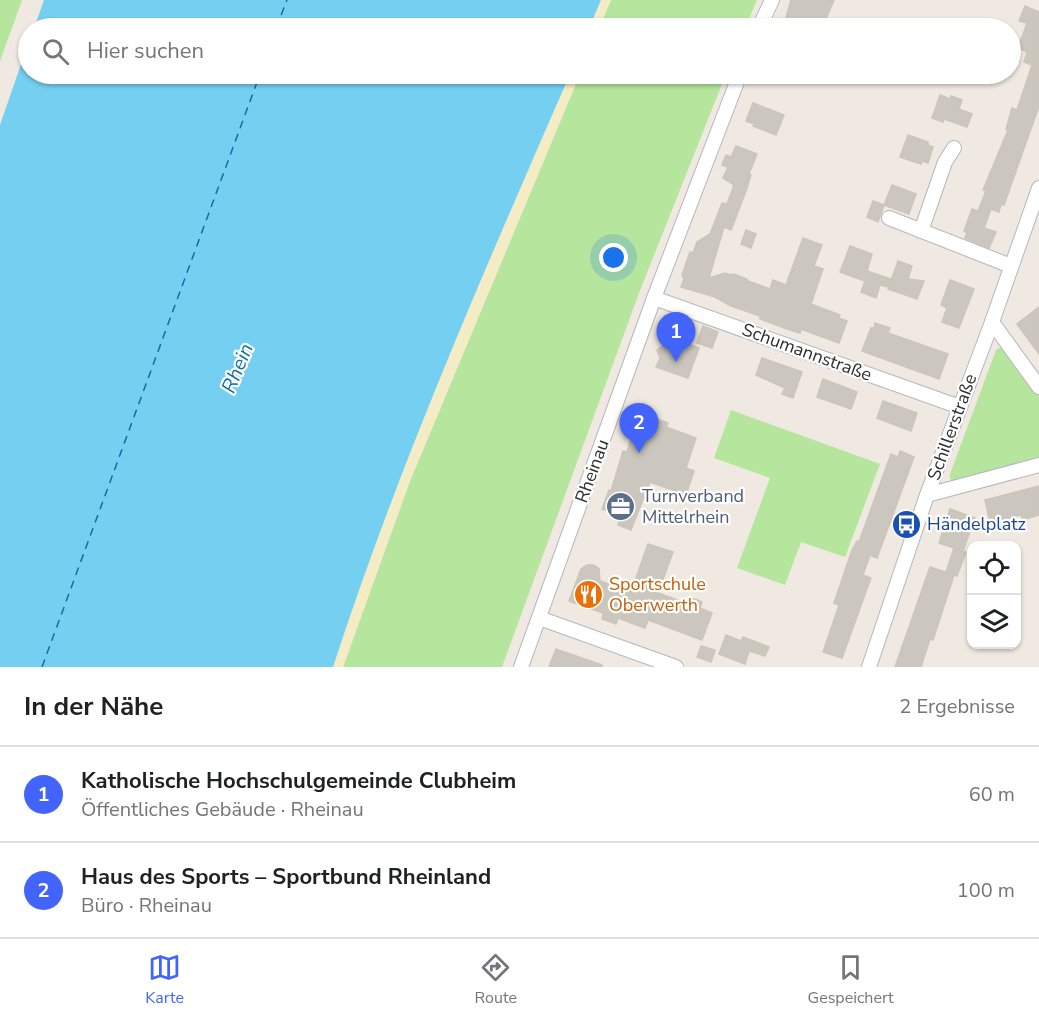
<!DOCTYPE html>
<html lang="de">
<head>
<meta charset="utf-8">
<style>
	:root { --surface:#fff; --page:#f6f6f6; --text:#202124; --muted:#757577; --line:#e0e0e0; --accent:#4264fb }
	body { margin:0; font-family:"Nunito Sans",sans-serif; background:var(--page); color:var(--text) }
	.controls { position:absolute; right:18px; bottom:18px; display:grid; overflow:hidden; border-radius:12px; box-shadow:0 2px 4px #0004 }
	.controls button { width:54px; height:54px; display:grid; place-items:center; padding:0; border:0; border-bottom:2px solid var(--line); background:var(--surface); color:var(--text); font:30px sans-serif }
	.you { position:absolute; left:614px; top:258px; width:21px; height:21px; margin:-15px; border:4px solid #fff; border-radius:50%; background:#1a73e8; box-shadow:0 0 0 9px #1a73e833 }
	.badge { display:grid; place-items:center; width:39px; height:39px; border-radius:50%; background:var(--accent); color:#fff; font-size:20px; font-weight:700 }
	.pin { position:absolute; translate:-50% -50px; filter:drop-shadow(0 2px 3px #0008) }
	.pin::after { content:''; position:absolute; top:32px; width:21px; height:18px; background:inherit; clip-path:polygon(0 0,100% 0,50% 100%) }
	.list { margin:0; padding:0; list-style:none }
	h2 { display:flex; justify-content:space-between; align-items:center; height:78px; margin:0; padding:0 24px; font-size:26px }
	h2 small { font-size:20px; font-weight:400; color:var(--muted) }
	.list li { display:grid; grid-template-columns:39px 1fr auto; gap:18px; align-items:center; box-sizing:border-box; height:96px; padding:0 24px; border-top:2px solid var(--line) }
	.list b { display:block; font-size:22px; white-space:nowrap }
	.list p { margin:0; font-size:20px; white-space:nowrap; color:var(--muted) }
	.list em { font-size:20px; font-style:normal; color:var(--muted) }
	.icon { flex:none; width:33px; height:33px; fill:none; stroke:currentColor; stroke-width:2; stroke-linecap:round; stroke-linejoin:round }
	.map { position:relative; flex:none; width:1039px; height:667px; overflow:hidden }
	.search { position:absolute; background:var(--surface); box-shadow:0 2px 4px #0004; left:18px; right:18px; top:18px; height:66px; display:flex; align-items:center; gap:15px; box-sizing:border-box; padding:0 21px; border-radius:33px; color:var(--muted); font-size:22px }
	.sheet { height:270px; background:var(--surface) }
	nav { display:flex; justify-content:space-around; align-items:center; box-sizing:border-box; height:84px; border-top:2px solid var(--line); background:var(--surface); font-size:16px; color:var(--muted) }
	nav a { display:grid; justify-items:center; gap:3px }
	nav .on { color:var(--accent) }
	.map>svg:first-child { display:block }
</style>
</head>
<body>
<div class="map">
<svg width="1039" height="667" viewBox="0 0 1039 667">
	<rect width="100%" height="100%" fill="#efe9e1"/>
	<g fill="#b6e59e">
		<polygon points="0,0 22,0 0,61"/>
		<polygon points="611,0 757,0 745,28 599,28"/>
		<polygon points="580,74 726,74 639,293 502,667 343,667 410,481"/>
		<polygon points="1001,347 1039,396 1039,460 954,481 950,479 950,474 996,350"/>
		<polygon points="731,410 880,464 845,557 801,542 785,585 737,568 770,478 714,458"/>
	</g>
	<g fill="#f3ecc5">
		<polygon points="601,0 611,0 599,28 589,28"/>
		<path d="M570,74H580L410,481L343,667H333C399,464 485,269 570,74Z"/>
	</g>
	<g fill="#75cff0">
		<polygon points="44,0 601,0 589,28 34,28"/>
		<path d="M28,44V74H570C485,269 399,464 333,667H0V125Z"/>
	</g>
	<g fill="none" stroke-linecap="round" stroke-linejoin="round">
		<g stroke="#0d6fa3" stroke-width="1.5" stroke-dasharray="8 6" stroke-linecap="butt">
			<polyline points="276,28 287,0"/>
			<polyline points="42,667 260,74"/>
		</g>
	</g>
	<g fill="#cbc7bf" stroke="#cbc5ba" stroke-width="1.5">
		<polygon points="791,0 834,0 823,26 818,24 816,28 794,28 791,19 786,17"/>
		<polygon points="1025,6 1039,12 1039,106 1004,205 1001,204 999,212 991,209 984,228 996,232 989,248 965,238 967,233 964,231 972,209 978,211 986,191 983,190 1008,130 1006,129 1012,108 1017,110 1032,65 1024,62 1027,52 1018,48 1027,23 1019,21"/>
		<polygon points="940,95 950,99 951,96 962,100 959,109 972,114 967,127 944,119 943,122 932,118"/>
		<polygon points="753,103 784,115 776,135 753,126 754,124 746,121"/>
		<polygon points="908,135 928,142 928,145 933,147 928,163 922,161 921,164 900,157"/>
		<polygon points="736,146 757,154 749,174 751,175 746,191 731,230 724,227 709,278 725,273 731,275 734,274 747,279 748,281 770,289 773,280 786,285 803,238 822,245 814,266 823,269 811,304 840,315 839,318 847,321 839,343 801,329 800,333 790,330 760,319 760,316 731,306 715,297 681,287 684,279 682,275 690,252 693,253 697,242 710,234 722,203 727,204 734,185 723,178 728,167 722,165 726,155 731,157"/>
		<polygon points="892,185 916,194 909,214 884,205"/>
		<polygon points="873,201 884,205 878,222 867,217"/>
		<polygon points="746,230 756,234 751,248 741,244"/>
		<polygon points="850,246 872,254 867,271 891,279 889,287 880,285 876,298 861,292 865,281 840,272"/>
		<polygon points="898,261 912,266 908,279 924,281 917,299 888,289"/>
		<polygon points="950,280 974,289 959,328 942,322 947,308 941,305"/>
		<polygon points="1039,307 1039,354 1017,324"/>
		<polygon points="875,323 890,328 888,333 948,354 939,379 862,351 871,328 874,328"/>
		<polygon points="703,326 718,332 712,348 697,343"/>
		<polygon points="667,336 699,348 688,378 656,367 660,358 657,350 664,345"/>
		<polygon points="762,358 802,372 793,398 782,394 785,388 756,375"/>
		<polygon points="823,379 857,392 851,409 817,397"/>
		<polygon points="883,401 917,413 911,431 877,418"/>
		<polygon points="639,413 668,423 666,427 696,438 686,468 694,471 686,495 650,482 631,530 618,525 621,515 602,509 609,490 611,491 623,451 627,452"/>
		<polygon points="900,451 914,457 877,558 870,555 863,575 871,578 842,658 823,652 839,605 834,603 852,550 857,541 859,542 891,454 898,457"/>
		<polygon points="1039,486 1039,515 1022,520 1021,515 990,523 985,500"/>
		<polygon points="950,509 975,518 963,551 939,543"/>
		<polygon points="648,544 673,552 658,593 686,603 689,597 702,602 700,608 712,613 702,640 648,620 645,628 618,618 616,624 602,619 603,613 569,601 581,569 587,565 594,565 599,569 600,581 631,592"/>
		<polygon points="954,548 966,552 957,576 954,575 933,640 930,639 921,667 895,667 930,567 948,573 946,572"/>
		<polygon points="726,635 741,641 743,637 769,647 765,656 749,651 745,664 719,654"/>
		<polygon points="701,646 715,650 711,662 697,657"/>
		<polygon points="556,649 602,665 602,667 549,667"/>
	</g>
	<g fill="none" stroke-linecap="round" stroke-linejoin="round">
		<defs>
			<g id="street">
				<polyline points="759,28 772,0"/>
				<polyline points="889,218 1011,266"/>
				<polyline points="921,231 945,162 954,148"/>
				<polyline points="654,298 960,407"/>
				<polyline points="992,322 1039,387"/>
				<polyline points="927,495 1039,465"/>
				<polyline points="539,618 676,667"/>
				<polyline points="521,667 654,298 740,74"/>
				<polyline points="869,667 927,495 992,322 1039,188"/>
			</g>
		</defs>
		<use href="#street" stroke="#b4b7c1" stroke-width="16"/>
		<use href="#street" stroke="#fff" stroke-width="14"/>
	</g>
	<defs>
		<symbol id="office-disc" viewBox="-11 -11 22 22"><circle r="9.5" fill="#5c6f8a" stroke="#fff"/><path d="M-6-3h4V-5.5h4V-3h4V5H-6ZM-1-4.5V-3h2v-1.5ZM-6 0V1H6V0Z" fill="#fff"/></symbol>
		<symbol id="bus-disc" viewBox="-11 -11 22 22"><circle r="9.5" fill="#1a4fb4" stroke="#fff"/><path d="M-5-6H5V4H4V6H2V4H-2V6H-4V4H-5ZM-3.5-4V0h7V-4ZM-3.5 1.2v1.5H-2V1.2ZM2 1.2v1.5H3.5V1.2Z" fill="#fff"/></symbol>
		<symbol id="restaurant-disc" viewBox="-11 -11 22 22"><circle r="9.5" fill="#e8710a" stroke="#fff"/><path d="M-5-6h1v4h1v-4h1v4h1v-4h1v5L-1.5 .5V6h-2V.5L-5-1ZM5-6V6H3V1.5H1.5Q1.5-4 5-6Z" fill="#fff"/></symbol>
	</defs>
	<g fill-rule="evenodd">
		<use href="#office-disc" x="604" y="490" width="33" height="33"/>
		<use href="#bus-disc" x="890" y="508" width="33" height="33"/>
		<use href="#restaurant-disc" x="572" y="578" width="33" height="33"/>
	</g>
	<g text-anchor="middle" stroke-width="4.5" stroke-linejoin="round" paint-order="stroke">
		<g font-size="18" fill="#2e2e2e" stroke="#fff">
			<text transform="translate(807 352) rotate(20)" y="6">Schumannstraße</text>
			<text transform="translate(952 427) rotate(-70)" y="6">Schillerstraße</text>
			<text transform="translate(592 471) rotate(-70)" y="6">Rheinau</text>
		</g>
		<g font-size="18" fill="#4e5e75" stroke="#fff" text-anchor="start">
			<text x="642" y="502">Turnverband<tspan x="642" dy="21">Mittelrhein</tspan></text>
		</g>
		<g font-size="18" fill="#164399" stroke="#fff" text-anchor="start">
			<text x="927" y="530">Händelplatz</text>
		</g>
		<g font-size="18" fill="#c56008" stroke="#fff" text-anchor="start">
			<text x="609" y="590">Sportschule<tspan x="609" dy="21">Oberwerth</tspan></text>
		</g>
		<g font-size="20" font-style="italic" fill="#0d6fa3" stroke="#fff">
			<text transform="translate(237 368) rotate(-67)" y="7">Rhein</text>
		</g>
	</g>
</svg>
<div class="controls">
<button><svg class="icon" aria-label="locate" viewBox="0 0 24 24"><circle cx="12" cy="12" r="6"/><path d="M12 2v4M12 18v4M2 12h4M18 12h4"/></svg></button>
<button><svg class="icon" aria-label="layers" viewBox="0 0 24 24"><path d="M12 4l9 5-9 5-9-5zM3 14l9 5 9-5"/></svg></button>
</div>
<div class="you"></div>
<div class="pin badge" style="left:676px;top:362px">1</div>
<div class="pin badge" style="left:639px;top:453px">2</div>
<div class="search"><svg class="icon" aria-label="search" viewBox="0 0 24 24"><circle cx="10" cy="10" r="6"/><path d="M15 15l6 6"/></svg>Hier suchen</div>
</div>
<section class="sheet">
<h2>In der Nähe<small>2 Ergebnisse</small></h2>
<ul class="list">
<li><span class="badge">1</span><div><b>Katholische Hochschulgemeinde Clubheim</b><p>Öffentliches Gebäude · Rheinau</p></div><em>60 m</em></li>
<li><span class="badge">2</span><div><b>Haus des Sports – Sportbund Rheinland</b><p>Büro · Rheinau</p></div><em>100 m</em></li>
</ul>
</section>
<nav>
<a class="on"><svg class="icon" aria-label="map" viewBox="0 0 24 24"><path d="M3 6l6-2 6 2 6-2v14l-6 2-6-2-6 2zM9 4v14M15 6v14"/></svg>Karte</a>
<a><svg class="icon" aria-label="directions" viewBox="0 0 24 24"><path d="M12 3l9 9-9 9-9-9zM9 14v-3h6M13 9l2 2-2 2"/></svg>Route</a>
<a><svg class="icon" aria-label="saved" viewBox="0 0 24 24"><path d="M7 4h10v16l-5-4-5 4z"/></svg>Gespeichert</a>
</nav>
</body>
</html>
